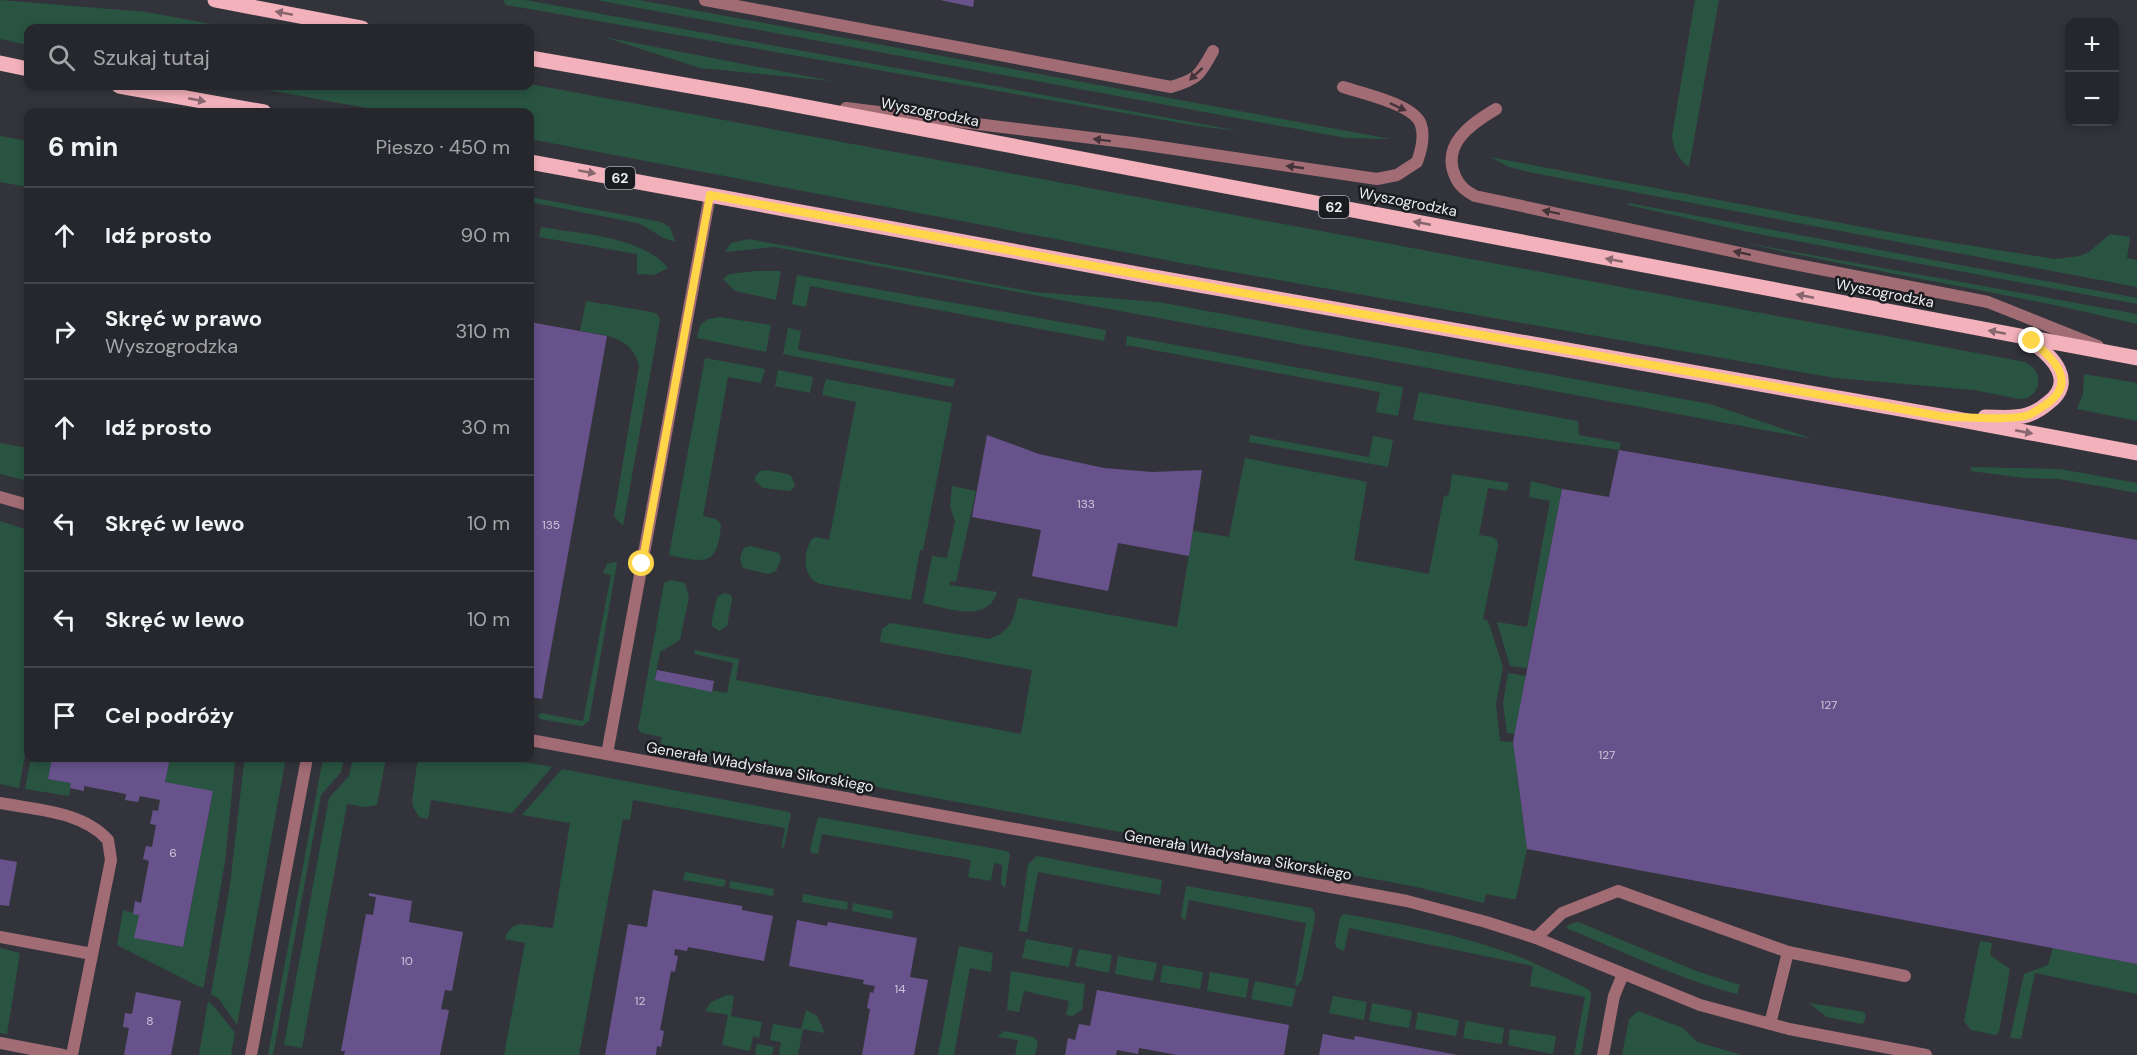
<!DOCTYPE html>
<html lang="pl">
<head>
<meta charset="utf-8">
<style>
	:root { --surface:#26272c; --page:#2e2f34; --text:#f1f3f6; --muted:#a4a5a9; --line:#424448 }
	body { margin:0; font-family:"DM Sans",sans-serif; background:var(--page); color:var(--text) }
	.controls { position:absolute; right:18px; top:18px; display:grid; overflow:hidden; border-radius:12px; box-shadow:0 3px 9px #0003 }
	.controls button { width:54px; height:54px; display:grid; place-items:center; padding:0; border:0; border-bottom:2px solid var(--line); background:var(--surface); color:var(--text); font:30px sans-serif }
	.stop { position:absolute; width:18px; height:18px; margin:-14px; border:4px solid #ffd54a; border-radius:50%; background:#fff }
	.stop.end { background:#ffd54a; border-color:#fff; box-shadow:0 2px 6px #0008 }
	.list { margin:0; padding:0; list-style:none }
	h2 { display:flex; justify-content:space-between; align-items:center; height:78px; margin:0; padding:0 24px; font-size:26px }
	h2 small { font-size:20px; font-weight:400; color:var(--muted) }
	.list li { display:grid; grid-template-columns:39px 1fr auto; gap:18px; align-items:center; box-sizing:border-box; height:96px; padding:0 24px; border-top:2px solid var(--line) }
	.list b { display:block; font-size:22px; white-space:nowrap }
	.list p { margin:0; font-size:20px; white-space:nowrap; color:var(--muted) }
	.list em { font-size:20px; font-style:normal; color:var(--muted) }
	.icon { flex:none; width:33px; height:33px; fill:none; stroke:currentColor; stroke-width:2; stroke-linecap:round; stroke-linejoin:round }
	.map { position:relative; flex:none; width:2137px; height:1055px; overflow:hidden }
	.search { position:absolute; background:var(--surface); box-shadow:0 3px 9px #0003; left:24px; top:24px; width:510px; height:66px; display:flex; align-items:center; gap:15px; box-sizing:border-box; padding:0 21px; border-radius:12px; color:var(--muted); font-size:22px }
	.panel { position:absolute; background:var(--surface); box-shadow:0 3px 9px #0003; left:24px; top:108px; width:510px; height:654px; border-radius:12px }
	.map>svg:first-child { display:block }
</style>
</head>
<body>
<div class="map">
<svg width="2137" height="1055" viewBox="0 0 2137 1055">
	<rect width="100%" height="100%" fill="#33343b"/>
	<g fill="#295442">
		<polygon points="0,0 146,12 233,28 28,28 28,45 0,39"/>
		<polygon points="503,0 525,0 1240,131 1204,127 506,5"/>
		<polygon points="596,0 639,0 1391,139 1346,138"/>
		<path d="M1695,0H1719L1689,167C1678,159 1673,149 1672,136Z"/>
		<polygon points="604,37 832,81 700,68"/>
		<polygon points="530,84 2025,362 2034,368 2038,376 2038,385 2035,392 2028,398 2019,399 1974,390 1835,378 1187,264 530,139 530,112 389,112 246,86 530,86"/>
		<polygon points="0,136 28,141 28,187 0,182"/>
		<polygon points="1490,157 1905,235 2055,259 2080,256 2089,252 2110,234 2130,237 2127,258 2137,260 2137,287 1533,173 1509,167"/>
		<path d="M530,197L661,222L670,227L675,241C664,241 649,227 637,223L530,202Z"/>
		<polygon points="1628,203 2137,298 2137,304 1748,232 1628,205"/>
		<path d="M541,227C579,234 642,236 668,268L654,275L637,274V254L539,237Z"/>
		<polygon points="749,239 1034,292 1158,302 1710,404 1813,439 774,247 725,252 731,243"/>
		<path d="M1745,243L2137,314V324C2008,292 1875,273 1745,243Z"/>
		<polygon points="756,271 781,271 776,300 735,291 723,279 729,274"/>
		<polygon points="797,275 1106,330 1104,341 810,286 806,307 792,304"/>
		<path d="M586,301L652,312L657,314L660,319L623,526L614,516L639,366C633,337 606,335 580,331Z"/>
		<polygon points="720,317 771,325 766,352 697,338 700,325 708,319"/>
		<polygon points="788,328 801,331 798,350 955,379 953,387 783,354"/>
		<polygon points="1127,336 1403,387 1398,416 1376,412 1380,392 1126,345"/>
		<path d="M705,358L765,369L761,383L728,377L703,516L716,519L721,524C718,568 704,562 669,555Z"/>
		<polygon points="778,370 813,377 810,393 775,386"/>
		<polygon points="2084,374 2137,383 2137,421 2077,409 2083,394"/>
		<path d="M826,379L952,403L923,550H920L911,600L820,584C802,577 803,555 811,540L815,537L829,540L856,402L822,395Z"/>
		<polygon points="1419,392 1578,421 1579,435 1621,443 1619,450 1413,420"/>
		<polygon points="1250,435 1369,457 1373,436 1393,440 1388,467 1249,442"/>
		<polygon points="0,443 28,448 28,481 0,474"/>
		<path d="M1245,458L1367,482L1354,560L1429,574L1444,496L1449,495L1452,474L1509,483L1507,491L1488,488L1479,535L1492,537L1497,540L1498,546L1483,619L1488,621L1503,667L1496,704L1500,741L1513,742L1527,849L1516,899H1511L1486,894L1484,903L1412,886L660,747L662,737L641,733L638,729L664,583L671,580L685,583L689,597L680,640L660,652L655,679L727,693L733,663L694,654L695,650L739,659L736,680L1021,734L1032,670L880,642L882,629L890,623L989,639C1011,632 1014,619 1018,598L1177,627L1193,531L1229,537Z"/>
		<polygon points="1971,467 2060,469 2137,483 2137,493 2059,479 2024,478 1971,471"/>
		<polygon points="766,470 788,474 792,477 795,486 790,491 763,488 755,481 755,477 760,471"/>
		<polygon points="1531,481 1562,489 1527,668 1510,666 1497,622 1527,627 1550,501 1529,497"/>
		<path d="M952,486L976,491L956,582L950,581V585L997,592C988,624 946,608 923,603L932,556L947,558L955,521L950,506Z"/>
		<polygon points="0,521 28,530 28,675 26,691 28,692 28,738 19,788 0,784"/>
		<path d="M750,546L779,553L781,559L776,571L768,574L743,568C739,560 740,555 744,548Z"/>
		<polygon points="614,562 617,563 589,721 582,726 540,719 538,715 541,713 583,721 611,575 603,573 607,564"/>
		<polygon points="724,593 731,595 732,599 727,626 719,631 711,625 717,597"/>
		<polygon points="1508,673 1526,676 1515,734 1507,733 1503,704"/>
		<polygon points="31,758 52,758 48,779 71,783 69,796 25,789"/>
		<polygon points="170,758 233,758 235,761 225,861 204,986 202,988 117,945 123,910 139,915 135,938 183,947 213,792 165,782"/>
		<polygon points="250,758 286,758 237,1025 219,999 211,994 230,885 244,763"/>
		<polygon points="323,758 344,758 341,772 321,795 273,1055 268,1055"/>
		<polygon points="353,758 386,758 377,805 365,807 347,804 302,1048 284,1045 329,798 349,776"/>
		<polygon points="418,758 500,758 552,767 512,813 431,800 428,819 419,817 413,807 412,800"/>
		<path d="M562,769L789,812L791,814L784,847L781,849L785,828L633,800L630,820L623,819L579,1055H504L525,943L505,939C507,931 512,926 520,924L553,928L570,823L522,815Z"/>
		<polygon points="818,817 1007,851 1010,854 1005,888 1001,884 1002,865 994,863 991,881 968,877 971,860 822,834 818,854 812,853 810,850"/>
		<polygon points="1037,856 1162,880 1160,895 1038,872 1027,932 1019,931 1028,864"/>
		<polygon points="685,872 726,880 724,887 683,880"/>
		<polygon points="730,881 774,889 773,896 729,888"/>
		<polygon points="1186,886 1312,908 1315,914 1315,919 1302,980 1297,986 1295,985 1306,923 1189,900 1185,921 1181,916"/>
		<polygon points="803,894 848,902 847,910 802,902"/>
		<polygon points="853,903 893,911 892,919 852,911"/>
		<path d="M1344,914C1401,924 1458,934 1512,954C1538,964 1563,977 1588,989L1591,993V997L1581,1055H1574L1585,997L1530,986L1533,966L1349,928L1344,951L1337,948L1335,943L1340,917Z"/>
		<path d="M1578,922L1699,972L1740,985L1737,994C1677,979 1623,951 1566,928L1570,924Z"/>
		<polygon points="1026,939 1073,948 1069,967 1022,958"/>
		<polygon points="1980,941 1992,943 1990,955 2010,969 1999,1032 1995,1035 1971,1030 1964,1021"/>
		<polygon points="959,946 993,953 991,972 970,968 954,1055 938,1055"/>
		<polygon points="0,948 20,953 7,1034 0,1033"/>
		<polygon points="2053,948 2137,964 2137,994 2035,973 2021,1039 2010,1038 2024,974 2048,965"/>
		<polygon points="1079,949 1112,955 1109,973 1075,966"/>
		<polygon points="1118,956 1157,963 1153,981 1115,974"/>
		<polygon points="1163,965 1203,972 1200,989 1160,982"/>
		<polygon points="1011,971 1085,984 1082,1010 1072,1016 1066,1015 1069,1001 1024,991 1019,1012 1007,1010"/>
		<polygon points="1210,972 1249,979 1246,998 1207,991"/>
		<polygon points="1255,981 1296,989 1292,1007 1251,999"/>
		<polygon points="727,995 734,996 731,1016 762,1022 759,1038 753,1036 750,1051 722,1045 728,1015 705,1011 711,1002"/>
		<polygon points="1333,996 1367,1002 1364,1020 1329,1013"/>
		<polygon points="208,1001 215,1008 235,1033 231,1055 199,1055"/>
		<polygon points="1372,1003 1412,1011 1409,1028 1369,1021"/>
		<polygon points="1809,1003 1864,1012 1866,1016 1863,1024 1827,1017"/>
		<polygon points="806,1010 817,1016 825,1033 803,1029 798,1055 779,1055 781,1042 770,1040 773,1024 801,1029"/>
		<polygon points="1638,1011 1683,1028 1697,1042 1742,1055 1622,1055 1629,1019"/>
		<polygon points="1418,1012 1459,1020 1456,1036 1415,1029"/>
		<polygon points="1466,1021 1504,1028 1502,1044 1463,1038"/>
		<polygon points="1510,1029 1556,1036 1553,1054 1508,1045"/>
		<polygon points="1004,1031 1034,1037 1038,1042 1035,1055 1015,1055 1018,1040 997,1037"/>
		<polygon points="757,1044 774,1047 772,1055 755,1055"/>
	</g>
	<g fill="#68528c">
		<polygon points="940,0 974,0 973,7"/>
		<polygon points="530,322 607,336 542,699 530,697"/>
		<polygon points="987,435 1039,454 1104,468 1152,472 1202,470 1189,556 1118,543 1108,591 1032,576 1041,530 972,517"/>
		<polygon points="1619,450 2137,540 2137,964 1527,849 1513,742 1562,489 1609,497"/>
		<polygon points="657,670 714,681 712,692 655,680"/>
		<polygon points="52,758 170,758 165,782 213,791 183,947 134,938 139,915 133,914 135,901 141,903 149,861 143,859 146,846 152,847 156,825 150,824 153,810 158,811 160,800 140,796 138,802 125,800 126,794 84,786 84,791 70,788 71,783 48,779"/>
		<polygon points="0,859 17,862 9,906 0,905"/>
		<polygon points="653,890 742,906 742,910 773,916 764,961 688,947 687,951 675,949 674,955 678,956 675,972 671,971 660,1030 664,1031 661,1047 657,1046 656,1055 605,1055 628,924 647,927"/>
		<polygon points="369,893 412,901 409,922 463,932 452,991 445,990 441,1009 449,1010 440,1055 344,1055 345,1051 341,1051 366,914 373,915 376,897 369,896"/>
		<polygon points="797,920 827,926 828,922 917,938 910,977 928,980 914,1055 862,1055 870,1009 867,1008 870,992 873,993 875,986 863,984 864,980 789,966"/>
		<polygon points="1097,990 1289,1025 1284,1055 1177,1055 1139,1048 1138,1054 1117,1050 1116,1055 1065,1055 1068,1038 1075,1040 1079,1024 1090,1026"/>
		<polygon points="136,992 181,1001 171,1055 124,1055 129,1028 123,1027 125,1013 132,1014"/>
		<polygon points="1323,1034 1354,1040 1355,1036 1458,1055 1319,1055"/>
	</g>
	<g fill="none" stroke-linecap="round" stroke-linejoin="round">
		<g stroke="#a26c74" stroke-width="12">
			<path d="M705,0L1171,87C1198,79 1199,76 1213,51"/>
			<path d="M846,108L1133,143L1377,179L1397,175L1417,162C1421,151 1425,137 1421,125C1416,105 1362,93 1343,87"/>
			<path d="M1496,109C1472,123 1441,144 1455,176C1459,186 1466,191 1475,196L1778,261L1988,302L2098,346"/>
			<polyline points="1536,938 1562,913 1618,891 1788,952 1770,1024"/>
			<polyline points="1788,952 1905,976"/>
		</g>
		<g stroke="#a26c74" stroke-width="12">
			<polyline points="0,497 28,505"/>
			<polyline points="530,740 1407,901 1486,922 1536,938 1700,1005 1789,1029 1926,1055"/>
			<polyline points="607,754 710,195"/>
			<path d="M0,803C36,810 82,811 108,840L111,860L72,1055"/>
			<polyline points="0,937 92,954"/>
			<polyline points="0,1043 63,1055"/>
			<polyline points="251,1055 307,758"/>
			<polyline points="1603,1055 1614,996 1623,974"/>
		</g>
		<g stroke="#f3b1bb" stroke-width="15">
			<polyline points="215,0 362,28"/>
			<polyline points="530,58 748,96 2137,358"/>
			<polyline points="0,63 28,69"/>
			<polyline points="119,86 264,112"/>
			<polyline points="530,162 1159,278 1946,417 2137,453"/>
			<path d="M1985,417C1998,417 2014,419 2027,415C2034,413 2042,408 2048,403C2077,382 2053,356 2030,341"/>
		</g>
	</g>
	<defs><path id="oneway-solid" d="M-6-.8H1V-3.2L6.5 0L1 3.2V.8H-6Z" transform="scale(1.5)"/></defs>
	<g fill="#87666d">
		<use href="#oneway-solid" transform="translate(284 13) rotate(-169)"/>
		<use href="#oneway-solid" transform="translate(197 100) rotate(11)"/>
		<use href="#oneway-solid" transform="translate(587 172) rotate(10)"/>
		<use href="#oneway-solid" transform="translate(1422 223) rotate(-169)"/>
		<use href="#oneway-solid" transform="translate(1614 260) rotate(-169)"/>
		<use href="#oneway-solid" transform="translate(1805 296) rotate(-169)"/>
		<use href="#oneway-solid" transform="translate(1997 332) rotate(-169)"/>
		<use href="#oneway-solid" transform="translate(2024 432) rotate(11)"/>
	</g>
	<g fill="#443439">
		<use href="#oneway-solid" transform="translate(1196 74) rotate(137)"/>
		<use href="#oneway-solid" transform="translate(1398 107) rotate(25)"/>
		<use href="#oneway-solid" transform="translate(1102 140) rotate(-173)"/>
		<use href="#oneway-solid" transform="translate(1295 167) rotate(-172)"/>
		<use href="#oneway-solid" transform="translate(1551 212) rotate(-168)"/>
		<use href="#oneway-solid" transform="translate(1742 253) rotate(-168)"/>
	</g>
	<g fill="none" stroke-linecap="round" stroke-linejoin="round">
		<path stroke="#ffd54a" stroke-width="8" d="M642,564L710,195L1159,278L1946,417C1968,417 2009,421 2029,415C2035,412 2042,407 2048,403C2078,381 2052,357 2032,341"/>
	</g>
	<g text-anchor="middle" stroke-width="5" stroke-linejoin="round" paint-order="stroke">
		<g font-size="12" fill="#ccc7d9">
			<text x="1086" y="508">133</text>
			<text x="551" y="529">135</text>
			<text x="1829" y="709">127</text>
			<text x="1607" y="759">127</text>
			<text x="173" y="857">6</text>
			<text x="407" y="965">10</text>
			<text x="900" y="993">14</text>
			<text x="640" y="1005">12</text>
			<text x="150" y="1025">8</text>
		</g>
		<g fill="#1b1c1f" stroke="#aeafb3" stroke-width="1.5">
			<rect x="605" y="167" width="30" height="22" rx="4.5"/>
			<rect x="1319" y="196" width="30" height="22" rx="4.5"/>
		</g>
		<g font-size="14" font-weight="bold" fill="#edeef3">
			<text x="620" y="183">62</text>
			<text x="1334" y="212">62</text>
		</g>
		<g font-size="15" fill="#edeef3" stroke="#1b1c1f">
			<text transform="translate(930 112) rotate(11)" y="5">Wyszogrodzka</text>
			<text transform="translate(1408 202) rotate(11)" y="5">Wyszogrodzka</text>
			<text transform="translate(1885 293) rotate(11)" y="5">Wyszogrodzka</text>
			<text transform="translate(760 767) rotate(10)" y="5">Generała Władysława Sikorskiego</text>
			<text transform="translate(1238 855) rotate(10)" y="5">Generała Władysława Sikorskiego</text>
		</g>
	</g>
</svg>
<div class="controls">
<button>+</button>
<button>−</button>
</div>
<div class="stop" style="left:642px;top:564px"></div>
<div class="stop end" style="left:2032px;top:341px"></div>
<div class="search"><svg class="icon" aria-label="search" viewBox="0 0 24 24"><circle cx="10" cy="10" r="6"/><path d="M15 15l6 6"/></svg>Szukaj tutaj</div>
<section class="panel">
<h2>6 min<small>Pieszo · 450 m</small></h2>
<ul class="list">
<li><svg class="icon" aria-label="ahead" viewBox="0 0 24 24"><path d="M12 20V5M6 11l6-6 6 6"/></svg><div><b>Idź prosto</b></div><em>90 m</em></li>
<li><svg class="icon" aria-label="right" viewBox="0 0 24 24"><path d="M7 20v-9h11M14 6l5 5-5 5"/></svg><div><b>Skręć w prawo</b><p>Wyszogrodzka</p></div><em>310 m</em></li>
<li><svg class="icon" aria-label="ahead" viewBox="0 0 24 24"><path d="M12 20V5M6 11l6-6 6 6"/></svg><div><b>Idź prosto</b></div><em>30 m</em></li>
<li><svg class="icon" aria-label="left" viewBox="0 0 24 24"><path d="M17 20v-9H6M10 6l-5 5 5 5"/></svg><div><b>Skręć w lewo</b></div><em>10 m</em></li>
<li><svg class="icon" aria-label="left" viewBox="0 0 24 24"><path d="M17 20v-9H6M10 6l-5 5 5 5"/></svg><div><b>Skręć w lewo</b></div><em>10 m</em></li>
<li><svg class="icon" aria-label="arrive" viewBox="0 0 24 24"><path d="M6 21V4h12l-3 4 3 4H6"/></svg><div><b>Cel podróży</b></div></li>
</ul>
</section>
</div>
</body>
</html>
